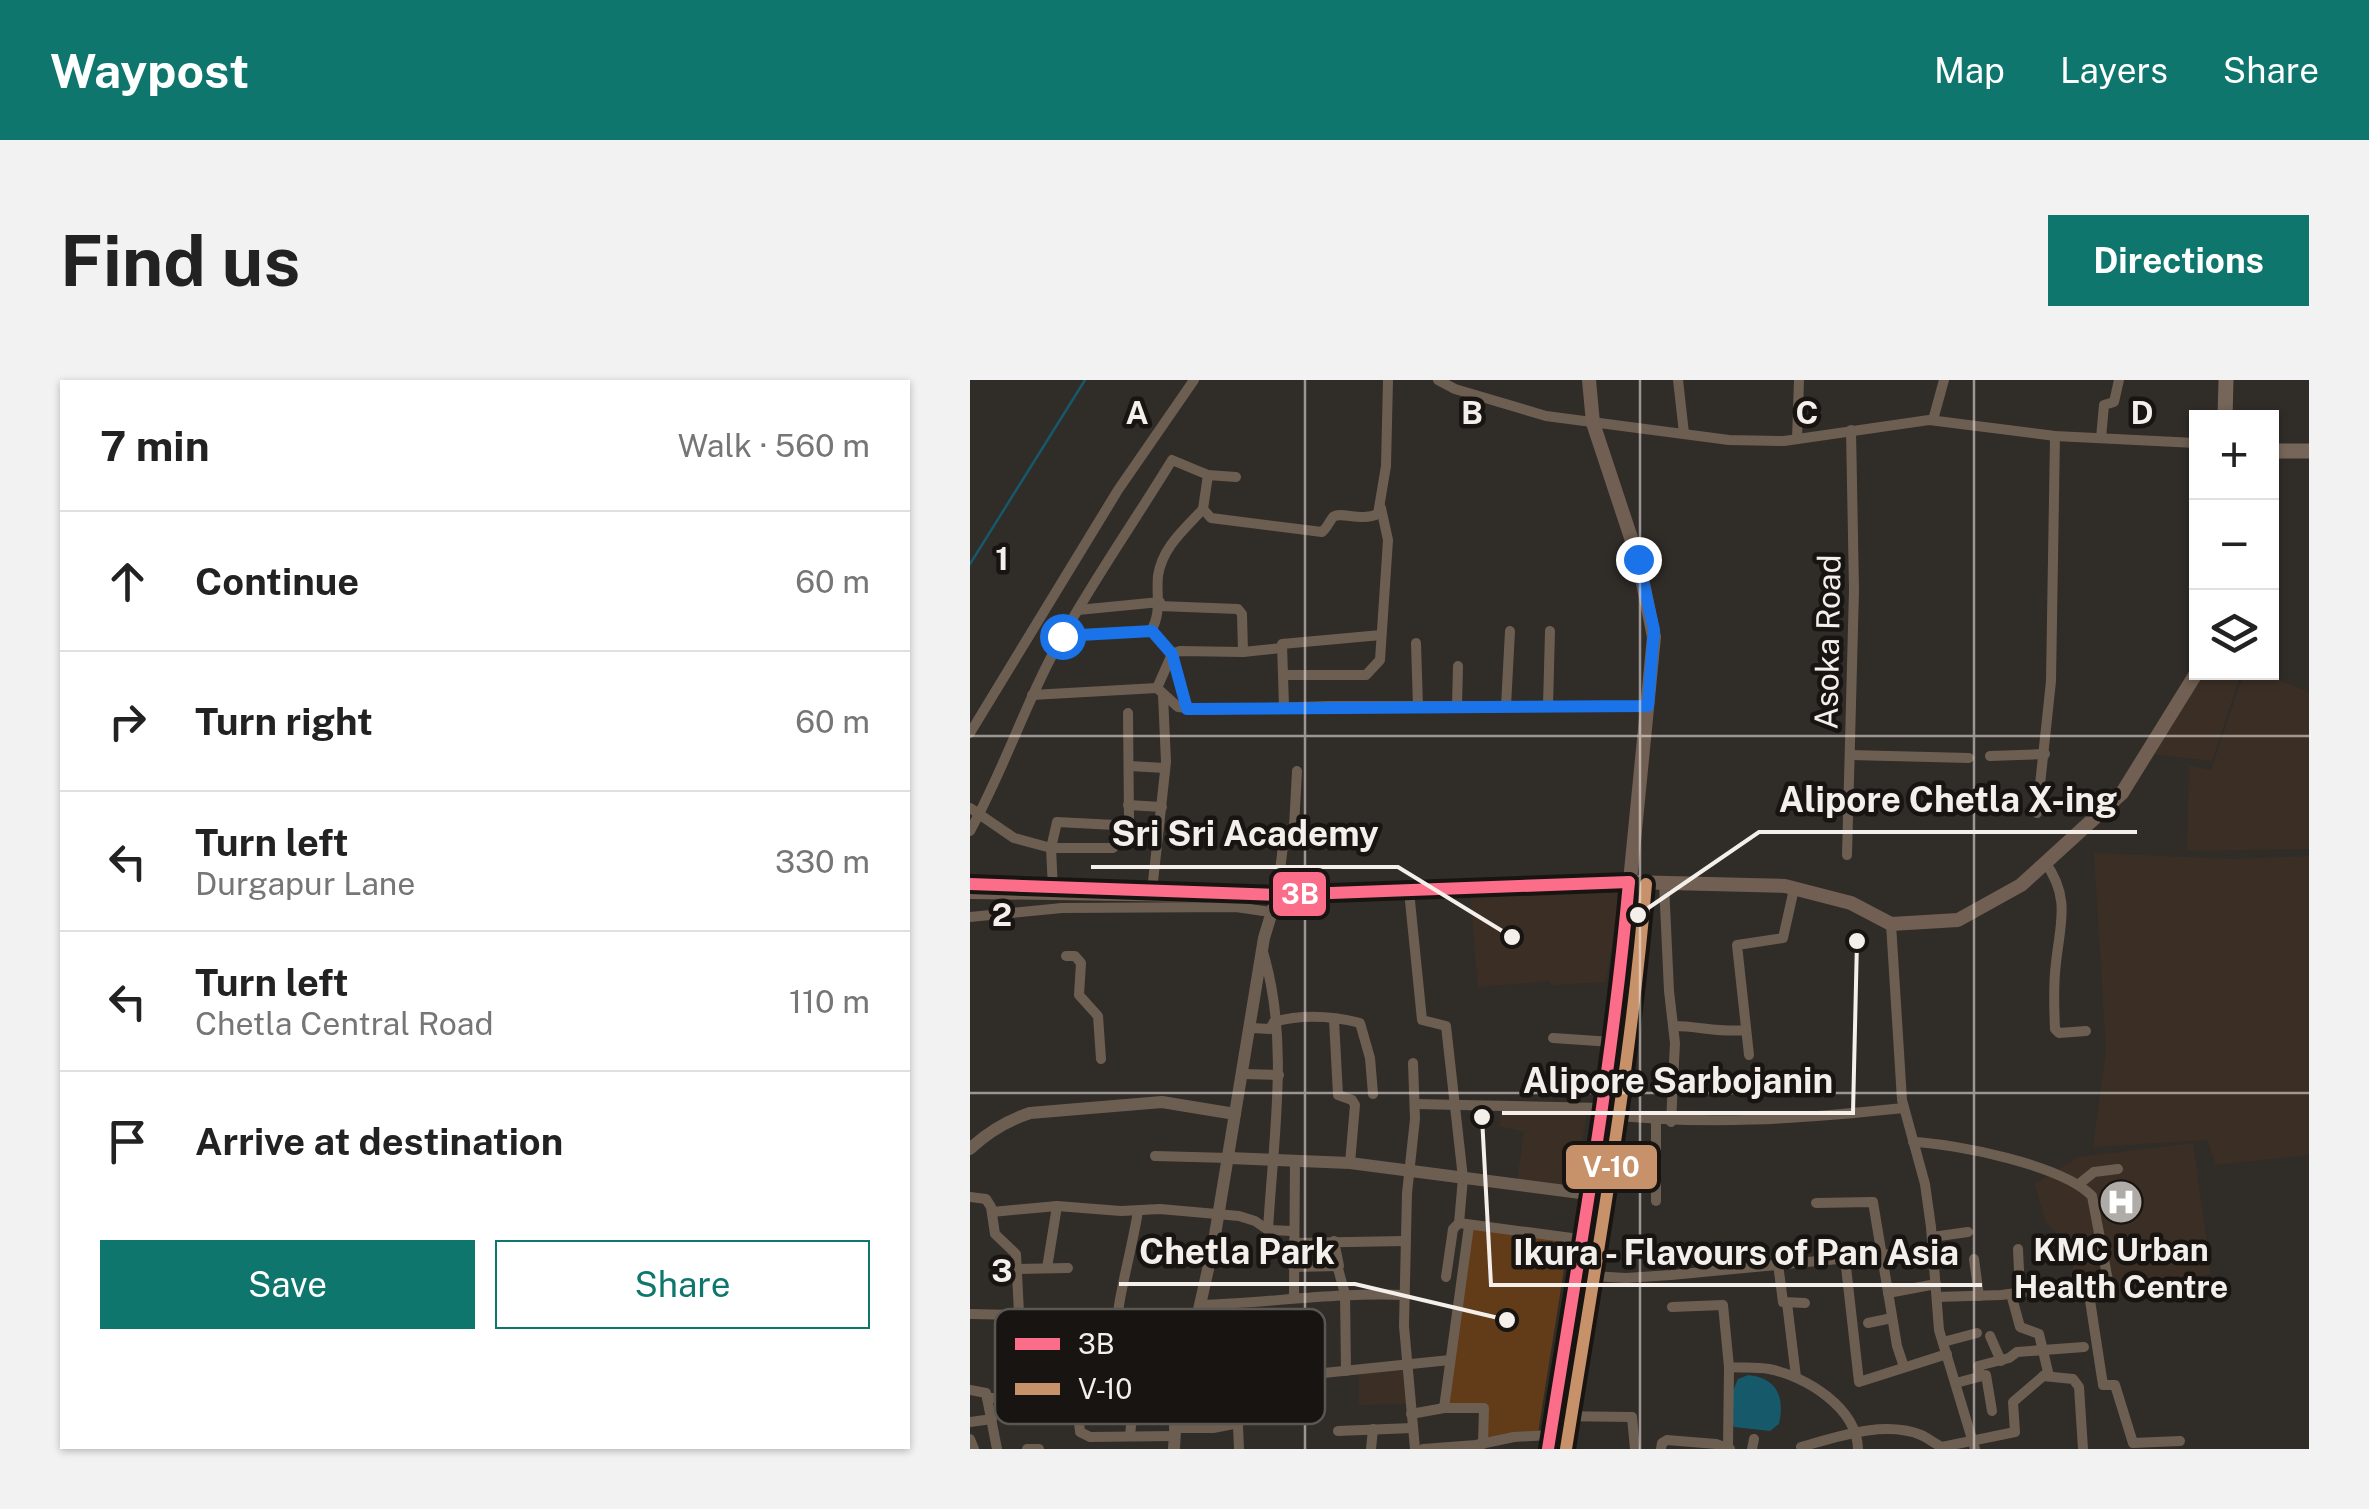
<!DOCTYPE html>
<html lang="en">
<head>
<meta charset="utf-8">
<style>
	:root { --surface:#fff; --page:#f2f2f2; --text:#222; --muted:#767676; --line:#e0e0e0; --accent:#0f766e }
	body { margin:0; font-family:"Public Sans",sans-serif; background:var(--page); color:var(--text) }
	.controls { position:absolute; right:30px; top:30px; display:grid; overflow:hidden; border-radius:0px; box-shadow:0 2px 8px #0004 }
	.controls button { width:90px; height:90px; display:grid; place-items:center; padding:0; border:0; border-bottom:2px solid var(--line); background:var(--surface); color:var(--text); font:50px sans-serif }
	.stop { position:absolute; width:30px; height:30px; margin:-22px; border:8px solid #1a73e8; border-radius:50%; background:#fff }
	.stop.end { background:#1a73e8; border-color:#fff; box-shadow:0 2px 10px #0008 }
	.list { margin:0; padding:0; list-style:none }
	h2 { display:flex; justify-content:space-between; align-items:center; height:130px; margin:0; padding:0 40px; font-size:42px }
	h2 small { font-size:32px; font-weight:400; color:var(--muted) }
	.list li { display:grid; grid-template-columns:65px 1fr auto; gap:30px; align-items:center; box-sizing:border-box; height:140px; padding:0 40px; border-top:2px solid var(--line) }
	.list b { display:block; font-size:38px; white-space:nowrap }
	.list p { margin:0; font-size:32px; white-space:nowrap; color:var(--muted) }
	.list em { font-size:32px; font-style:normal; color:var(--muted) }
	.actions { display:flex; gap:20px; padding:30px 40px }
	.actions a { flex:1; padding:22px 0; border:2px solid var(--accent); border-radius:0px; text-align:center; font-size:35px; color:var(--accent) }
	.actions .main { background:var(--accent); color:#fff }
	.icon { flex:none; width:55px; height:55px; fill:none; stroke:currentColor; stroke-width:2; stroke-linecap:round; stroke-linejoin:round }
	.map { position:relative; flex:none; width:1339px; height:1069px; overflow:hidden; border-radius:0px }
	header { display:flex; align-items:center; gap:60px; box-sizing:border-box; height:140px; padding:0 50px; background:var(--accent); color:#fff }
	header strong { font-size:48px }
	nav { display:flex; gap:55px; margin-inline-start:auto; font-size:35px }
	.intro { display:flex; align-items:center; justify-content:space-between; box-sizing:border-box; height:240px; padding:0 60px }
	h1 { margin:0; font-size:70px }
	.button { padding:25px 45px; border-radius:0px; background:var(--accent); color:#fff; font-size:35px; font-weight:700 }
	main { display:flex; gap:60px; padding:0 60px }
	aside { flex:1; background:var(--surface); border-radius:0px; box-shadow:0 2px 8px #0004 }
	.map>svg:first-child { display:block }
</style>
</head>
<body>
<header>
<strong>Waypost</strong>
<nav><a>Map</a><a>Layers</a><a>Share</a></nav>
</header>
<div class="intro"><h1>Find us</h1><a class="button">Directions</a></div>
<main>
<aside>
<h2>7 min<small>Walk · 560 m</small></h2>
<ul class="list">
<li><svg class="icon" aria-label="ahead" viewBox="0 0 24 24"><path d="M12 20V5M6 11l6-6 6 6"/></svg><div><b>Continue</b></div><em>60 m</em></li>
<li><svg class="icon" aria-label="right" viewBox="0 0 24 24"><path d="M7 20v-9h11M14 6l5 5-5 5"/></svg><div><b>Turn right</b></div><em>60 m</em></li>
<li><svg class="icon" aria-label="left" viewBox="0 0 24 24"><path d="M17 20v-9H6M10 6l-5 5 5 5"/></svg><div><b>Turn left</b><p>Durgapur Lane</p></div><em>330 m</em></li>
<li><svg class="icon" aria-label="left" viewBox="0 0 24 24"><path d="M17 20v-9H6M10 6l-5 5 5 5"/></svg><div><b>Turn left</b><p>Chetla Central Road</p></div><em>110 m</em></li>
<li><svg class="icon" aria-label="arrive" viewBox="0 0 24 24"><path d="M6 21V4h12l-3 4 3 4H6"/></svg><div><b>Arrive at destination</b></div></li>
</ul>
<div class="actions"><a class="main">Save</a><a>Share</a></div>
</aside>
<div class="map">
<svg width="1339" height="1069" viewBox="0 0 1339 1069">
	<rect width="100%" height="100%" fill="#302c28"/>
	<g fill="#3b2f25">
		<polygon points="1233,293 1271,293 1242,381 1181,374"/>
		<polygon points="1274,293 1290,293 1339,312 1339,469 1217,471 1219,386 1241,390"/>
		<polygon points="1124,473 1262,479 1339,476 1339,775 1246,785 1237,760 1123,767 1136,670"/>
		<polygon points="651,506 636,602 581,605 580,601 508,607 500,512"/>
		<polygon points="531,730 617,733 604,809 547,801 554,752 529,746"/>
		<polygon points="1223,763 1241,894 1110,916 1097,864 1075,841 1065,804 1108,777"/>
		<polygon points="434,987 437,1024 389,1025 389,992"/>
	</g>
	<polygon fill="#623b18" points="500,848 599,858 568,1053 546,1052 518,1059 517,1024 477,1026"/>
	<path fill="#16596a" d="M778,995C807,998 815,1017 809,1044L800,1051L764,1047C758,1029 760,1016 768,999Z"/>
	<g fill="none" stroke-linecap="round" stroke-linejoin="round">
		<polyline stroke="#16596a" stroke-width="2.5" points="0,184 115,0"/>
		<g stroke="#6d5e52" stroke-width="10">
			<polyline points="468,0 485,9 576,36 759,60 814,61 959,40 1085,56 1226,63"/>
			<polyline points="708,0 714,53"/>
			<polyline points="963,40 974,0"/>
			<polyline points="1131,58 1134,25 1144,22 1149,0"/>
			<polyline points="827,59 829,0"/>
			<path d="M266,97L238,95L233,129L241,138L352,152C357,148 359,142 363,137C371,131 391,142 408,134L416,86L418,0"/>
			<polyline points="189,226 268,229 272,234 273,272"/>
			<polyline points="108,230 190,222"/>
			<polyline points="181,251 202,274 217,329"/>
			<path d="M92,256L181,251C192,232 186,216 188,196C192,167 215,149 233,129"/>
			<polyline points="446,263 448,327"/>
			<polyline points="314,295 396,295 410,280 418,160 411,128"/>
			<polyline points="187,308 202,274 210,271 273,272 311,268"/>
			<polyline points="62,315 187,308 208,327 235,330 359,326 678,326"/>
			<polyline points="487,326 488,286"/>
			<polyline points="536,326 540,251"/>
			<polyline points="578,326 580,251"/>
			<polyline points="314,327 312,264 411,255"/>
			<polyline points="0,353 148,110 224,0"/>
			<polyline points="880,375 999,378"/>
			<polyline points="1020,376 1075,374"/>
			<polyline points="159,386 195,388"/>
			<polyline points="158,425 192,427"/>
			<polyline points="0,428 44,458 81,468 143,468"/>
			<polyline points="1067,433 1081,301 1085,56"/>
			<path d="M0,451C35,388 56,320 92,257C126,196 166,139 202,80L238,95"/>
			<polyline points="877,475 884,210 881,50"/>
			<path d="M1075,482C1101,518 1090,544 1086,583C1083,606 1084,627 1085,649L1089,653L1116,651"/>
			<polyline points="694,504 699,611 705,663 701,742"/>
			<polyline points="83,509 81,468 87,442 145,445 159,440 158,333"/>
			<polyline points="182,511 196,382 193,315"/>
			<polyline points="439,511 452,640 476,646 493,798 489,843"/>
			<polyline points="307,515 313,466 324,447 327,391"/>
			<polyline points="0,537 92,528 266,527 300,532"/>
			<polyline points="921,544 932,720 955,804 961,847 969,950 1005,1069"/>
			<path d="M293,572C320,661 303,759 298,850"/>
			<polyline points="96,576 105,576 111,583 109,615 128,636 131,679"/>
			<polyline points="364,640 368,715 382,720 385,725 380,783"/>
			<path d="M703,646C729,646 750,653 776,650"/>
			<path d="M281,648L300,649L304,642C333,634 362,636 390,643L400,678L403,714"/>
			<polyline points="583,658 642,662"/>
			<polyline points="779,675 767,565 813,558 824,509"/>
			<polyline points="443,683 445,739 437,813 434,946 445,1069"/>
			<polyline points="272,694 309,695"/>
			<polyline points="445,724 632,728"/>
			<path d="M632,734C736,746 830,739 934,728"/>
			<path d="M943,762C987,764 1092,785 1122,816L1139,906L1119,914L1133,1005H1145L1163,1063L1210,1061"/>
			<polyline points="185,776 259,778"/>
			<polyline points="1109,804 1124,792 1148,789"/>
			<path d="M0,817L16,819L21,827L25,854L46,874L49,933C57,948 80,938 95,936L99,938L110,1052L120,1057L204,1056"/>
			<polyline points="686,821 686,740"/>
			<polyline points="846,823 903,822 927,966 934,987"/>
			<path d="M168,831C161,875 147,917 145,962L153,969L220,978"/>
			<polyline points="22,832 87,826 151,831 190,829 269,836 285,841 298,850 322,851"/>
			<polyline points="962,857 998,852"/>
			<polyline points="323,863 435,861"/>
			<polyline points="1048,869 1050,913"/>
			<polyline points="875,878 889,1002 977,974"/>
			<polyline points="1004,879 1009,916"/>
			<polyline points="808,884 813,922 835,923"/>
			<polyline points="367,885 375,914 376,991"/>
			<polyline points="323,887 369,886 364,861"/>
			<polyline points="77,888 87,826"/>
			<polyline points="47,889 98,888"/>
			<polyline points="604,895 656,898 701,895 964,870"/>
			<polyline points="476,897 483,849 489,843 609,859"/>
			<polyline points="918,913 966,904"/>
			<polyline points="324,916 325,781"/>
			<polyline points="967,917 1031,915 1101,906"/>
			<polyline points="817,923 826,997"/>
			<polyline points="262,924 263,960 275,1000"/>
			<path d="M230,925C299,923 365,912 435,915"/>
			<path d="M702,927L753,925L759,987C772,988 787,987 799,989C836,996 887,1028 888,1069"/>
			<polyline points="0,934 49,935"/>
			<polyline points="46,935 48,1018 87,1018 107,1033"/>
			<polyline points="898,943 922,938"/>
			<polyline points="1020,956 1031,981"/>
			<polyline points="973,962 1007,953"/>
			<polyline points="104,965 145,962"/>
			<polyline points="1010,995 1008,986 1039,978 1047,972 1114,967"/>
			<polyline points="1073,996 1103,999 1109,1007 1113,1069"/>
			<polyline points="266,1001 269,1069"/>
			<polyline points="986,1003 1016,995 1022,1031"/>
			<polyline points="0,1010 16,1013 27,1069"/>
			<polyline points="107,1010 173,999 236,1005 480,980"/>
			<polyline points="17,1018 48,1018"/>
			<polyline points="474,1028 499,846"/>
			<polyline points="441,1034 474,1028 514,1028 513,1064"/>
			<polyline points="584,1036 662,1037 665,1069"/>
			<polyline points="0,1042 22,1039"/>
			<polyline points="204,1048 243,1048 269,1043"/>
			<polyline points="368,1051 442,1048"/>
			<polyline points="160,1056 162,1035 166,1033 206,1032"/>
			<polyline points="0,1059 4,1069"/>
			<path d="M831,1067C867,1057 914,1040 951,1055C958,1058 965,1064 972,1067L1045,1052L1043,1022L1078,992L1069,954L1050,947L1041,914"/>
			<polyline points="758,1068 759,987"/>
			<polyline points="57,1069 69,1069"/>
			<polyline points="401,1069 403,1049"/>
			<polyline points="453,1069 506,1065 544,1057 580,1055"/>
			<polyline points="691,1069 692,1063 697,1060 746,1064 760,1069"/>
			<polyline points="782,1069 784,1059"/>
		</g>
		<g stroke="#6d5e52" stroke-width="12">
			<path d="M0,769C18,752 36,741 60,733L192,722L265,734"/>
			<polyline points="259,778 380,783 618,814"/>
			<polyline points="204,1069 206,1032 243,867 294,558 307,515"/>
		</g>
		<g stroke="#705f52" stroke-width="14">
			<polyline points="0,512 300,516 659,502 815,506 881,523 921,544 988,540 1051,505 1152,413 1227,292"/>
			<polyline points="578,1069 650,603 684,257 668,179 623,43 619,0"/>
		</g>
		<g stroke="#76665a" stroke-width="15">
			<polyline points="1255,38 1256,0"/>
			<polyline points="1302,71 1339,71"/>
		</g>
		<defs>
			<g id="bus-1">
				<polyline points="0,504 307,515 659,502"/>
				<path d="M578,1069C608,880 642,692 659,502"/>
			</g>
			<path id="bus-2" d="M596,1069C626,881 660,693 676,504"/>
		</defs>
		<use href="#bus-1" stroke="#181411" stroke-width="20"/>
		<use href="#bus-2" stroke="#181411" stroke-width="20"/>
		<use href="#bus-1" stroke="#fb6d88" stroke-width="12"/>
		<use href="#bus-2" stroke="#c7916a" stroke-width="12"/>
	</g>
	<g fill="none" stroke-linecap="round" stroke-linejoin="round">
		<polyline stroke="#1a73e8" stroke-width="12" points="92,256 182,251 202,274 217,329 678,326 684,250 668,179"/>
	</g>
	<path fill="none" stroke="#f4efeb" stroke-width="2.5" stroke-opacity="0.55" d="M335,0V1069M670,0V1069M1004,0V1069M0,356H1339M0,713H1339"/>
	<defs>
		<symbol id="hospital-disc" viewBox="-11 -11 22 22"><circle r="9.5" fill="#afaba7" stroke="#181411"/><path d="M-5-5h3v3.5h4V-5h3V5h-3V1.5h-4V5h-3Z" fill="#fff"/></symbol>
	</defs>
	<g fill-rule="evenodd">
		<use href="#hospital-disc" x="1126" y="797" width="50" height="50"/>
	</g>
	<g text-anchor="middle" stroke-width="9" stroke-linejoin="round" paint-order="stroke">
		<g font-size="32" fill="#f4efeb" stroke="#181411">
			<text transform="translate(858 262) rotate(-89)" y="11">Asoka Road</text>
		</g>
		<g font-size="32" font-weight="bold" fill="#f4efeb" stroke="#181411">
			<text x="1151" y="881">KMC Urban<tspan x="1151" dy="37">Health Centre</tspan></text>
		</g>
	</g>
	<rect x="25" y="929" width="330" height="115" rx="15" fill="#181411" stroke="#5a5652" stroke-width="2.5"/>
	<rect x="45" y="958" width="45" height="12" fill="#fb6d88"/>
	<rect x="45" y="1003" width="45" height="12" fill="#c7916a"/>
	<g font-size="28" fill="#f4efeb">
		<text x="108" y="974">3B</text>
		<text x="108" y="1019">V-10</text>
	</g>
	<g font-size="32" text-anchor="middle" font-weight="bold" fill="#f4efeb" stroke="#181411" stroke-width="9" stroke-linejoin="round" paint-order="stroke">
		<text x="167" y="44">A</text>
		<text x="502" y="44">B</text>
		<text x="837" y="44">C</text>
		<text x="1172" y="44">D</text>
		<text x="32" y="190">1</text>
		<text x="32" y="546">2</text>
		<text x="32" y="902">3</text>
	</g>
	<path fill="none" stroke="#f4efeb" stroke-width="4" d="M668 535L789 452H1167M542 557L428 487H121M887 561L883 733H532M537 940L385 904H149M512 737L521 905H1012"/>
	<g fill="#f4efeb" stroke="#181411" stroke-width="4">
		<circle cx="668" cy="535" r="10"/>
		<circle cx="542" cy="557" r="10"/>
		<circle cx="887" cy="561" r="10"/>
		<circle cx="537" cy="940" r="10"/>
		<circle cx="512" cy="737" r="10"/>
	</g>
	<g font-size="35" text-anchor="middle" font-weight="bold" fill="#f4efeb" stroke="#181411" stroke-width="9" stroke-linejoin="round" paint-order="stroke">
		<text x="978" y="432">Alipore Chetla X-ing</text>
		<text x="275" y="466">Sri Sri Academy</text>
		<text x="708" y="713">Alipore Sarbojanin</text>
		<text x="267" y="884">Chetla Park</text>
		<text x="766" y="885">Ikura - Flavours of Pan Asia</text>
	</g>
	<g stroke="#181411" stroke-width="4">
		<rect x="301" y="490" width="57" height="48" rx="10" fill="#fb6d88"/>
		<rect x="594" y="763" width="95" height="48" rx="10" fill="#c7916a"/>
	</g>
	<g font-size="28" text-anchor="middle" font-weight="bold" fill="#fff">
		<text x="330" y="524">3B</text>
		<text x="641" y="797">V-10</text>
	</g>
</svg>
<div class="controls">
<button>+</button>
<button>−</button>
<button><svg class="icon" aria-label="layers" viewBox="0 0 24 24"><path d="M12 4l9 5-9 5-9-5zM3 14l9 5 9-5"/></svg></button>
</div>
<div class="stop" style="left:92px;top:256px"></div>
<div class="stop end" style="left:668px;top:179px"></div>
</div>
</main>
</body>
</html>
